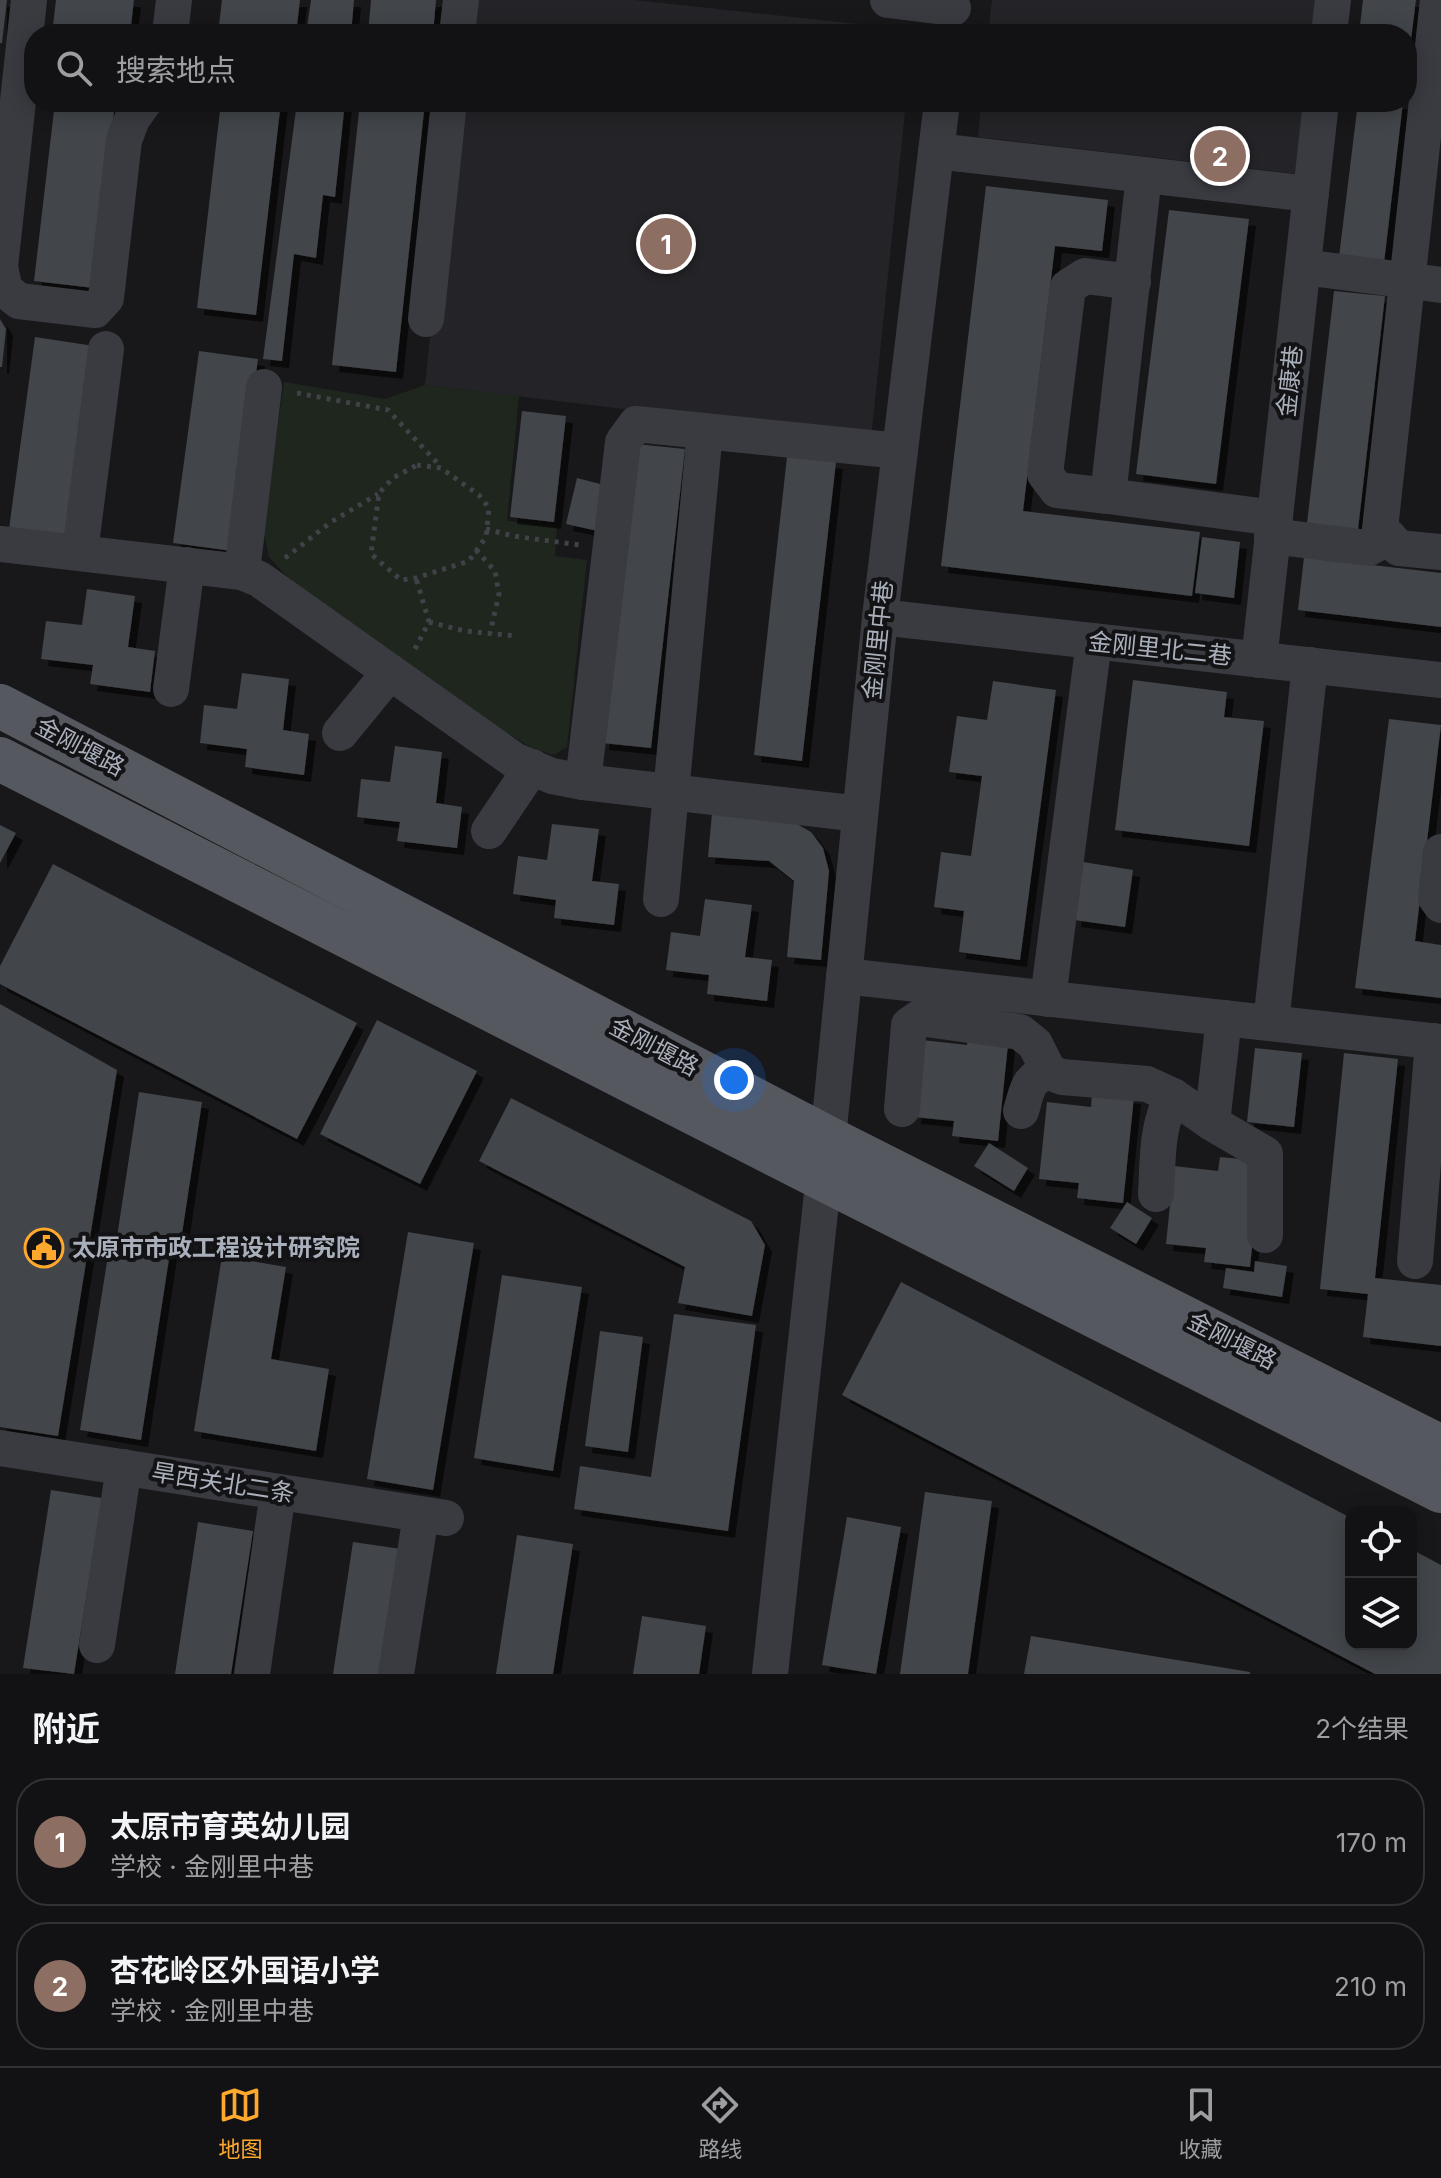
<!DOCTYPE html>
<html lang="zh">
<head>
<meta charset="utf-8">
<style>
	:root { --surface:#121214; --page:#1b1b1d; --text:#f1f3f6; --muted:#9c9ea0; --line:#313234; --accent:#fea82e }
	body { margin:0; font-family:Inter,"Noto Sans SC",sans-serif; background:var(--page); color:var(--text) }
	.controls { position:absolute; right:24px; bottom:24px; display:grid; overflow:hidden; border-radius:16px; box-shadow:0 4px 20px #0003 }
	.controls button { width:72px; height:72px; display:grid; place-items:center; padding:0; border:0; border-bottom:2px solid var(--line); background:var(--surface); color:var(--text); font:40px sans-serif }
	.you { position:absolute; left:734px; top:1080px; width:28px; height:28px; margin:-20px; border:6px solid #fff; border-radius:50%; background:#1a73e8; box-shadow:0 0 0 12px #1a73e833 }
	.badge { display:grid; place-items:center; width:52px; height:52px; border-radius:50%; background:var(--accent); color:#fff; font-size:26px; font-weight:700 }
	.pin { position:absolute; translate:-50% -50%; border:4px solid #fff; box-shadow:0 2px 8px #0006 }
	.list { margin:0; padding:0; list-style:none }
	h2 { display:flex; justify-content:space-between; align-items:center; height:104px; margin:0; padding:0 32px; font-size:34px }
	h2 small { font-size:26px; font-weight:400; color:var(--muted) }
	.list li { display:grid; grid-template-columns:52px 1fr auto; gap:24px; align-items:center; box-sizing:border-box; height:128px; margin:0 16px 16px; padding:0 16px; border:2px solid var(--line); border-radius:32px }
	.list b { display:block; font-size:30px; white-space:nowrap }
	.list p { margin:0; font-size:26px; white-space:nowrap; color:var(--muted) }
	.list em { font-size:26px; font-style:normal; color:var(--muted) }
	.icon { flex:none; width:44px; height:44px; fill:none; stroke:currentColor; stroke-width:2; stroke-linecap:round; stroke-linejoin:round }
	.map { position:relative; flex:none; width:1441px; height:1674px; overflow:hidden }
	.search { position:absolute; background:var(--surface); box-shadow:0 4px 20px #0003; left:24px; right:24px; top:24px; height:88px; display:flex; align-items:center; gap:20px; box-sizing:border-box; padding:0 28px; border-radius:32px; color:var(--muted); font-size:30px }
	.sheet { height:392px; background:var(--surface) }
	nav { display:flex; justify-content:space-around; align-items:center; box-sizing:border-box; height:112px; border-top:2px solid var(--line); background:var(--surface); font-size:22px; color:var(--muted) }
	nav a { display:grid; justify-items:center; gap:4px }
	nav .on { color:var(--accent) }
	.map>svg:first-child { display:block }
</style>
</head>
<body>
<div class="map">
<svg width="1441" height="1674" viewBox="0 0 1441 1674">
	<defs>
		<filter id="shadow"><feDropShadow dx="7" dy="7" stdDeviation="0" flood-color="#0009"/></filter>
	</defs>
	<rect width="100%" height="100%" fill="#18181b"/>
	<g fill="#242428">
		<polygon points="466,0 634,0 914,30 914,34 462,34"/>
		<polygon points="992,0 1319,0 1315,34 988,34"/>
		<polygon points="455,102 906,102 871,439 425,385"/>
		<polygon points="981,102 1308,102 1299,174 978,137"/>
	</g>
	<polygon fill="#1e261e" points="284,382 385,399 425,385 519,396 507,521 557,527 555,556 587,560 567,747 554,755 532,748 500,729 295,585 269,557 263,530"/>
	<g fill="#424448" filter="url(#shadow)">
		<polygon points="0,0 7,0 2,43 0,43"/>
		<polygon points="56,0 134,0 130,34 52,34"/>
		<polygon points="222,0 300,0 296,34 218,34"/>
		<polygon points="311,0 354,0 351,34 306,34"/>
		<polygon points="371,0 436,0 433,34 368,34"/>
		<polygon points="1363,0 1416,0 1409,55 1407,55 1407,34 1359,34"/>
		<polygon points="55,102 115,102 94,288 34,281"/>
		<polygon points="221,102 281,102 256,315 197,308"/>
		<polygon points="297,102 345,102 335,197 323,195 316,258 294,254 282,361 263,359"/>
		<polygon points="360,102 425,102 396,372 332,365"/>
		<polygon points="1358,102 1403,102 1384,263 1339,257"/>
		<polygon points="986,186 1108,200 1102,251 1055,246 1023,511 1200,532 1192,596 941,566"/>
		<polygon points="1169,210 1249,219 1216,484 1136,474"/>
		<polygon points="1334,291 1385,296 1357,538 1306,532"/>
		<polygon points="0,319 6,329 2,367 0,367"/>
		<polygon points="35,337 94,346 67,537 9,529"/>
		<polygon points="199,351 258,359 232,551 173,543"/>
		<polygon points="522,411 566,416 554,522 510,517"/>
		<polygon points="636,444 685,449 651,748 602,743"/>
		<polygon points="787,457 836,462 802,761 754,755"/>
		<polygon points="577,478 608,486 598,531 566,524"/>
		<polygon points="1202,537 1240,542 1234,598 1195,593"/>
		<polygon points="1304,557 1441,573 1441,627 1298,610"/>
		<polygon points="87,589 135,596 128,647 155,651 150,692 90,684 93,665 41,659 46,621 82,625"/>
		<polygon points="242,673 289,679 283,730 309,734 304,775 245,767 247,749 200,743 204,705 237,709"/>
		<polygon points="1133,680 1227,692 1224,717 1264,721 1249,846 1115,830"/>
		<polygon points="993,681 1056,690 1020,960 959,952 964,911 934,907 941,852 971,856 982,776 949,772 957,716 987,720"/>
		<polygon points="1389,719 1441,725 1415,941 1441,945 1441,998 1355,988"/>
		<polygon points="395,746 442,752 436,803 462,807 457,848 397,841 400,822 357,817 361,779 390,782"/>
		<polygon points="712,813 788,819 811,832 823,848 829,871 821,960 787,957 794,881 769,861 708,857"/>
		<polygon points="552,824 599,829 592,881 619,884 614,925 554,918 556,900 513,894 518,856 547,860"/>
		<polygon points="0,825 16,833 0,863"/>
		<polygon points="1083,862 1133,870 1125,927 1074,920"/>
		<polygon points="53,864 357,1023 297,1139 0,984 0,966"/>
		<polygon points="705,899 752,905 745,957 772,960 767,1001 707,994 709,975 666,970 671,932 700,936"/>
		<polygon points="0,1004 117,1070 58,1436 0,1427"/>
		<polygon points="377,1020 477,1071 420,1184 320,1134"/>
		<polygon points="968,1030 1009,1035 998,1141 952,1136 954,1121 914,1117 922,1040 967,1045"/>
		<polygon points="1255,1048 1302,1053 1294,1127 1247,1122"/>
		<polygon points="1344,1053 1398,1059 1375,1278 1441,1285 1441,1346 1363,1337 1368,1294 1320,1289"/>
		<polygon points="139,1092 202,1102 180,1247 171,1246 141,1440 80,1430 111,1237 117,1237"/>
		<polygon points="1092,1093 1134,1097 1123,1203 1077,1198 1079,1183 1039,1179 1047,1102 1091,1107"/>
		<polygon points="511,1098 751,1221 765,1245 752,1316 678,1303 685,1267 479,1161"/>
		<polygon points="989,1143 1028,1168 1014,1191 974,1166"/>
		<polygon points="1220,1157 1261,1161 1250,1267 1204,1262 1206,1248 1166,1244 1174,1166 1218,1171"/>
		<polygon points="1127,1202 1152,1218 1136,1244 1110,1228"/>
		<polygon points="408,1232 474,1243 433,1490 367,1479"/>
		<polygon points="222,1256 286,1267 271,1359 329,1369 316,1451 194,1431"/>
		<polygon points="1255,1261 1287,1266 1282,1297 1223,1288 1226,1268 1254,1272"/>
		<polygon points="502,1275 582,1287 553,1471 474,1458"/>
		<polygon points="901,1282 1351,1518 1351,1644 1411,1644 1411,1549 1441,1565 1441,1674 1375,1674 842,1395"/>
		<polygon points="674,1314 756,1325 728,1531 574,1509 580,1466 651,1477"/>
		<polygon points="600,1331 643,1337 628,1452 585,1446"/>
		<polygon points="51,1490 102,1498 74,1674 23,1668"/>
		<polygon points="925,1492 992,1501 968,1674 900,1674"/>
		<polygon points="847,1517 901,1527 876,1674 822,1665"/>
		<polygon points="198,1522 253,1531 231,1674 175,1674"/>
		<polygon points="517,1535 573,1544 553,1674 496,1674"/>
		<polygon points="353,1542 408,1550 389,1674 333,1674"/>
		<polygon points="642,1616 706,1626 699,1674 633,1674"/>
		<polygon points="1031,1636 1250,1672 1250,1674 1024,1674"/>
	</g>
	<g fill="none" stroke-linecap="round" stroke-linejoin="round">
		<g stroke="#3f4247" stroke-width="5" stroke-dasharray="4 6" stroke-linecap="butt">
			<polyline points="297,393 388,410 441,467"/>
			<polygon points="417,465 441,468 479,495 489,508 486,537 469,561 416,578 401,580 371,554 379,493 393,478"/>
			<polyline points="486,529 513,536 580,545"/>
			<polyline points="476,550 495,571 499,594 490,633"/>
			<polyline points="285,558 331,522 378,494"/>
			<polyline points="429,622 465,631 516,636"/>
			<polyline points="415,649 429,622 416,578"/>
		</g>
		<g stroke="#393b40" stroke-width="36">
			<polyline points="888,0 953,8"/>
			<polyline points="1438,0 1380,529 1399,548 1441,552"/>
			<polyline points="170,34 174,0"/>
			<polyline points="457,34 461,0"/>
			<polyline points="1329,34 1333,0"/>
			<polyline points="936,151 1311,194"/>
			<polyline points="1144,175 1108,496 1275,518"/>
			<polyline points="0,267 5,290 19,301 95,310 106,298 124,140 132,119 144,102"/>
			<polyline points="0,267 29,0"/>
			<polyline points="1303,267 1441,285"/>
			<polyline points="426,319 449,102"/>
			<polyline points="1108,496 1057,490 1045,474 1068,287 1085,276 1133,282"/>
			<polyline points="1272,536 1369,548 1389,537"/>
			<polyline points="0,544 242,572 259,579 514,760 552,776 583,782 860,814"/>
			<polyline points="80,552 106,349"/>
			<polyline points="242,572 264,387"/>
			<polyline points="880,617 1441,680"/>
			<polyline points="1259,660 1321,102"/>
			<polyline points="171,689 187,565"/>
			<polyline points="340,733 390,672"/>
			<polyline points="583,782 623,442 636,424 900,451"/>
			<polyline points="489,831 532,767"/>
			<polyline points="1441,852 1436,898 1441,905"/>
			<polyline points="661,899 705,431"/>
			<polyline points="844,976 1441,1042"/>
			<polyline points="1048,999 1094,641"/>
			<polyline points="1271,1023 1310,665"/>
			<polyline points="902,1109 909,1025 919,1018 1020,1032 1035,1044 1049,1072 1062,1077 1147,1084 1173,1096 1212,1123 1265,1154 1265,1235"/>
			<path d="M1021,1111C1027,1092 1027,1077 1049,1072"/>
			<polyline points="1212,1123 1224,1018"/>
			<path d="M1156,1194C1158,1160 1156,1126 1173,1096"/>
			<polyline points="1415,1261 1433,1041"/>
			<polyline points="0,1448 446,1518"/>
			<polyline points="97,1645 124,1467"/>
			<polyline points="252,1674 278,1492"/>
			<polyline points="396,1674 421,1515"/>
			<polyline points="770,1674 828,1138 880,617 942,102"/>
		</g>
		<g stroke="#55585f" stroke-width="44">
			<polyline points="0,706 828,1138 1441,1447"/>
			<polyline points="0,759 823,1179 1441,1491"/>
		</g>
	</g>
	<defs>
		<symbol id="civic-ring" viewBox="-11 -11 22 22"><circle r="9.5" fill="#131316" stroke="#fea82e" stroke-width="1.5"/><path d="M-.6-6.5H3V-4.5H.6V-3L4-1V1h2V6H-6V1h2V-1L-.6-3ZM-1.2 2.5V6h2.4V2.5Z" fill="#fea82e"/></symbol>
	</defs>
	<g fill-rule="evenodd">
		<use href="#civic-ring" x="22" y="1226" width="44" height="44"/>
	</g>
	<g text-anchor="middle" stroke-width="8" stroke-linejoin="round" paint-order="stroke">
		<g font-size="24" fill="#aab0bb" stroke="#131316">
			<text transform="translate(1290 381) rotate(-84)" y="8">金康巷</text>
			<text transform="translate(878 640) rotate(-84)" y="8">金刚里中巷</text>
			<text transform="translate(1160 649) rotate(6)" y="8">金刚里北二巷</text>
			<text transform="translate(80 747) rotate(28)" y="8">金刚堰路</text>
			<text transform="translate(654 1047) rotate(28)" y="8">金刚堰路</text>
			<text transform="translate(1232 1341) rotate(27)" y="8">金刚堰路</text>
			<text transform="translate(223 1483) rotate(9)" y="8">旱西关北二条</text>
		</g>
		<g font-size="24" font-weight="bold" fill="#aab0bb" stroke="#131316" text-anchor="start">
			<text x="72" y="1256">太原市市政工程设计研究院</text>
		</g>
	</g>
</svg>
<div class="controls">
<button><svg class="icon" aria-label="locate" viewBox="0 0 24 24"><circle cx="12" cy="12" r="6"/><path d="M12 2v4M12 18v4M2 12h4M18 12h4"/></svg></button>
<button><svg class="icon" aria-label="layers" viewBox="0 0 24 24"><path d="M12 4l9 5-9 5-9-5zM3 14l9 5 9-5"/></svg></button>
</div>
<div class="you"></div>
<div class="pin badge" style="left:666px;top:244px;background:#8d6e63">1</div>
<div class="pin badge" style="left:1220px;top:156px;background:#8d6e63">2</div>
<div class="search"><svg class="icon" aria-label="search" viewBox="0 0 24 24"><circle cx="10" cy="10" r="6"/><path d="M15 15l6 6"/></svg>搜索地点</div>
</div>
<section class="sheet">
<h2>附近<small>2个结果</small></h2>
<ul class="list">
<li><span class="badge" style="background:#8d6e63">1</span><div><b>太原市育英幼儿园</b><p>学校 · 金刚里中巷</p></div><em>170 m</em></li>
<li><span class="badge" style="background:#8d6e63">2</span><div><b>杏花岭区外国语小学</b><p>学校 · 金刚里中巷</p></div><em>210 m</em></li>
</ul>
</section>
<nav>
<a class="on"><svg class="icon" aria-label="map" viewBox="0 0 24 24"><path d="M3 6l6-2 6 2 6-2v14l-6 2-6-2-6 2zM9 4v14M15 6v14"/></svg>地图</a>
<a><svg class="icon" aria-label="directions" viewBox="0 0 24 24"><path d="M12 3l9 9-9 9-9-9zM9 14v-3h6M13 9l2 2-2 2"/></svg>路线</a>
<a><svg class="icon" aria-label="saved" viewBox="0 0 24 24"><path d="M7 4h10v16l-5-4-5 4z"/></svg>收藏</a>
</nav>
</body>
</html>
